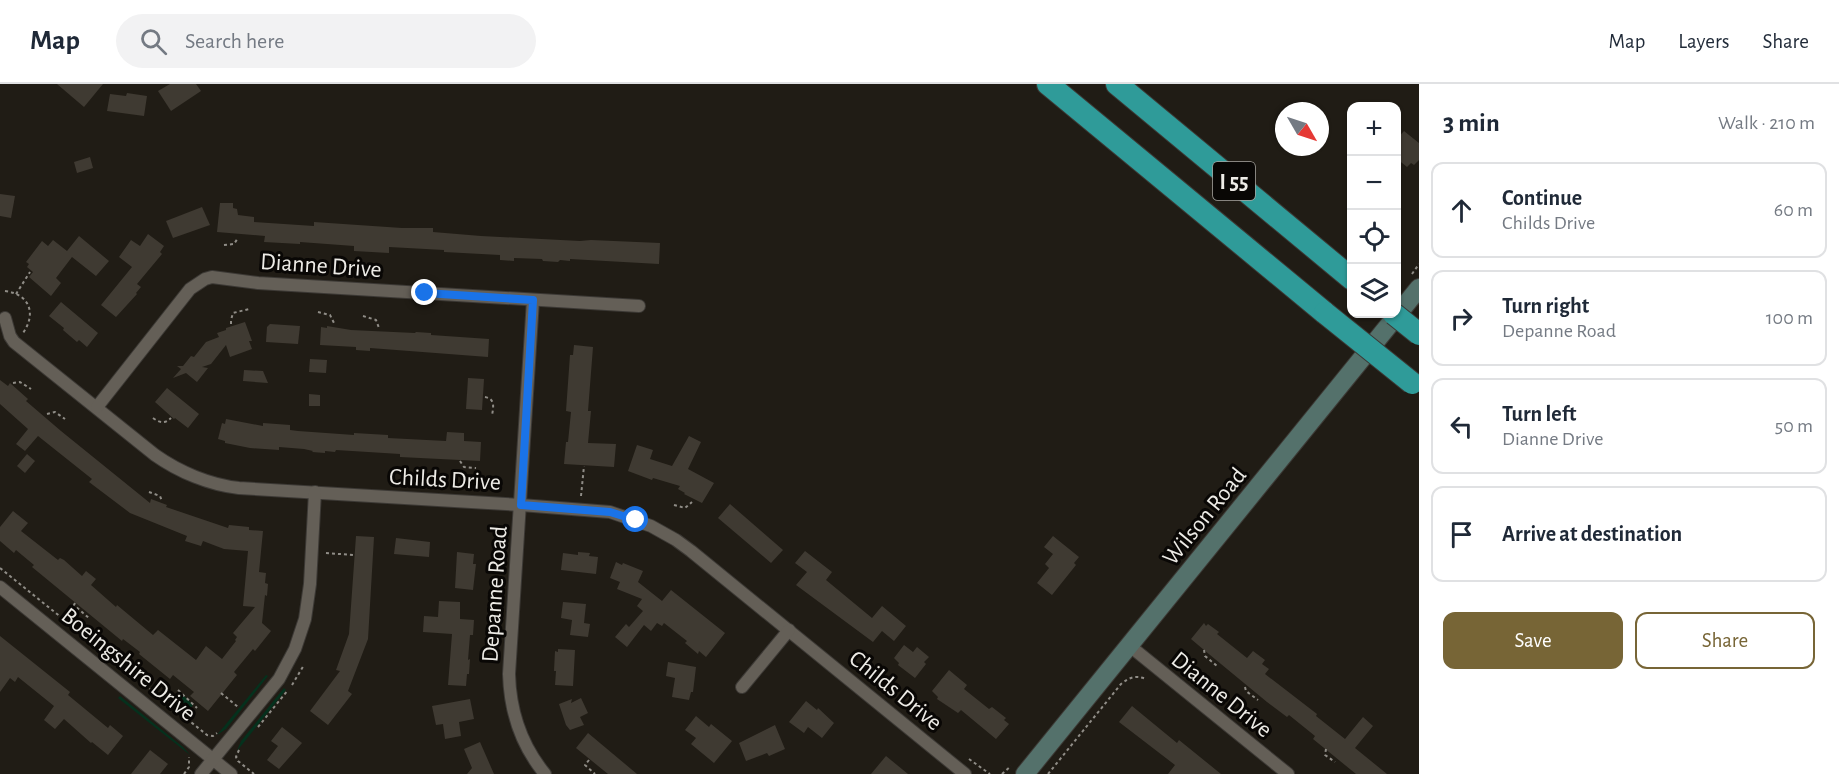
<!DOCTYPE html>
<html lang="en">
<head>
<meta charset="utf-8">
<style>
	:root { --surface:#fff; --page:#f2f2f3; --text:#1f2937; --muted:#747a83; --line:#e0e1e3; --accent:#776536 }
	body { margin:0; font-family:"Alegreya Sans",sans-serif; background:var(--page); color:var(--text) }
	.controls { position:absolute; right:18px; top:18px; display:grid; overflow:hidden; border-radius:12px; box-shadow:0 2px 4px #0004 }
	.controls button { width:54px; height:54px; display:grid; place-items:center; padding:0; border:0; border-bottom:2px solid var(--line); background:var(--surface); color:var(--text); font:30px sans-serif }
	.compass { position:absolute; left:1275px; top:18px; width:54px; height:54px; border-radius:50%; background:var(--surface); box-shadow:0 2px 4px #0004; rotate:129deg }
	.stop { position:absolute; width:18px; height:18px; margin:-14px; border:4px solid #1a73e8; border-radius:50%; background:#fff }
	.stop.end { background:#1a73e8; border-color:#fff; box-shadow:0 2px 6px #0008 }
	.list { margin:0; padding:0; list-style:none }
	h2 { display:flex; justify-content:space-between; align-items:center; height:78px; margin:0; padding:0 24px; font-size:26px }
	h2 small { font-size:20px; font-weight:400; color:var(--muted) }
	.list li { display:grid; grid-template-columns:39px 1fr auto; gap:18px; align-items:center; box-sizing:border-box; height:96px; margin:0 12px 12px; padding:0 12px; border:2px solid var(--line); border-radius:12px }
	.list b { display:block; font-size:22px; white-space:nowrap }
	.list p { margin:0; font-size:20px; white-space:nowrap; color:var(--muted) }
	.list em { font-size:20px; font-style:normal; color:var(--muted) }
	.actions { display:flex; gap:12px; padding:18px 24px }
	.actions a { flex:1; padding:14px 0; border:2px solid var(--accent); border-radius:12px; text-align:center; font-size:21px; color:var(--accent) }
	.actions .main { background:var(--accent); color:#fff }
	.icon { flex:none; width:33px; height:33px; fill:none; stroke:currentColor; stroke-width:2; stroke-linecap:round; stroke-linejoin:round }
	.map { position:relative; flex:none; width:1419px; height:690px; overflow:hidden }
	header { display:flex; align-items:center; gap:36px; box-sizing:border-box; height:84px; padding:0 30px; background:var(--surface); border-bottom:2px solid var(--line) }
	header strong { font-size:28px }
	nav { display:flex; gap:33px; margin-inline-start:auto; font-size:21px }
	.search { width:420px; height:54px; background:var(--page); display:flex; align-items:center; gap:15px; box-sizing:border-box; padding:0 21px; border-radius:33px; color:var(--muted); font-size:22px }
	main { display:flex }
	aside { flex:1; background:var(--surface) }
	.map>svg:first-child { display:block }
</style>
</head>
<body>
<header>
<strong>Map</strong>
<div class="search"><svg class="icon" aria-label="search" viewBox="0 0 24 24"><circle cx="10" cy="10" r="6"/><path d="M15 15l6 6"/></svg>Search here</div>
<nav><a>Map</a><a>Layers</a><a>Share</a></nav>
</header>
<main>
<div class="map">
<svg width="1419" height="690" viewBox="0 0 1419 690">
	<rect width="100%" height="100%" fill="#201c15"/>
	<g fill="#05311d">
		<polygon points="266,591 268,592 226,645 217,651"/>
		<polygon points="284,604 286,606 237,667 241,657"/>
		<polygon points="182,610 193,621 185,632 173,622"/>
		<polygon points="120,612 183,663 190,671 118,614"/>
	</g>
	<g fill="#3f3a32">
		<polygon points="57,0 103,0 84,23"/>
		<polygon points="170,0 196,0 201,7 171,27 158,7"/>
		<polygon points="127,9 147,12 144,32 107,27 110,10 126,12"/>
		<polygon points="1404,47 1419,59 1419,76 1414,81 1411,79 1407,83 1396,74 1396,56"/>
		<polygon points="90,73 93,84 77,89 74,78"/>
		<polygon points="0,110 15,112 11,134 0,132"/>
		<polygon points="220,119 233,119 233,124 237,125 238,131 254,133 254,138 314,142 314,138 402,144 433,144 433,148 481,152 580,157 591,156 660,159 659,180 570,175 570,177 560,176 558,178 543,177 542,175 514,174 514,177 500,176 500,171 444,168 444,166 389,163 389,169 354,167 354,162 300,158 300,160 264,158 265,152 217,148"/>
		<polygon points="202,123 210,141 173,154 166,137"/>
		<polygon points="148,150 164,162 160,168 162,170 137,200 141,203 136,209 137,210 116,233 101,221 132,183 119,173 131,156 140,162"/>
		<polygon points="79,152 109,177 96,192 72,173 56,194 61,199 51,212 29,193 33,188 27,183 29,180 26,178 42,157 48,162 53,156 67,167"/>
		<polygon points="61,218 98,249 87,263 79,256 77,258 63,246 64,244 49,232"/>
		<polygon points="245,238 252,257 249,257 252,265 230,273 226,261 211,280 202,283 208,284 197,298 186,289 173,294 181,285 177,282 183,282 191,272 194,273 206,258 219,253 217,249 226,246 226,244"/>
		<polygon points="270,240 300,242 298,260 266,258 267,243"/>
		<polygon points="327,242 351,246 415,249 416,248 431,249 431,251 489,255 488,273 370,264 370,267 356,266 356,263 320,261 321,243 327,244"/>
		<polygon points="574,261 593,263 588,327 591,327 588,359 616,360 614,383 564,380 566,358 568,358 571,328 566,327 570,271 573,271"/>
		<polygon points="310,275 327,276 326,289 309,288"/>
		<polygon points="244,286 263,287 268,299 243,297"/>
		<polygon points="468,294 484,295 482,326 466,325"/>
		<polygon points="0,296 8,302 10,299 28,315 26,317 61,347 150,419 151,415 167,421 166,423 228,444 229,441 249,443 249,446 263,447 259,488 266,489 265,499 268,500 267,512 265,511 262,539 271,547 255,567 253,565 234,588 237,591 208,627 190,612 194,608 173,591 170,595 139,570 140,568 123,555 122,557 32,483 34,481 16,466 14,469 0,457 0,443 13,427 28,439 21,447 58,476 60,474 64,476 82,492 86,487 96,495 91,501 116,523 117,521 153,551 158,546 196,576 206,562 222,575 236,557 235,556 237,553 233,549 255,523 243,522 248,467 224,465 203,457 201,462 185,457 187,452 130,429 89,398 92,395 38,352 25,367 16,360 28,345 0,320"/>
		<polygon points="167,304 199,330 188,344 175,334 174,335 155,318"/>
		<polygon points="309,310 320,311 320,322 309,322"/>
		<polygon points="226,335 263,342 263,339 290,341 290,346 298,347 354,351 354,349 388,351 388,354 446,357 447,348 464,349 464,357 481,358 480,377 400,373 400,370 336,366 335,368 325,367 325,369 312,368 313,367 304,365 279,363 279,366 250,364 225,359 225,357 218,355 222,339 225,340"/>
		<polygon points="689,352 701,358 688,385 714,399 702,419 684,410 685,409 678,405 680,402 653,394 652,396 628,387 637,361 653,366 650,375 672,382"/>
		<polygon points="27,370 35,377 25,389 17,382"/>
		<polygon points="730,420 783,466 771,479 718,434"/>
		<polygon points="356,452 374,453 368,555 348,607 352,610 328,641 310,627 340,587 336,586 349,550"/>
		<polygon points="1053,452 1079,473 1074,479 1076,481 1052,511 1037,499 1049,484 1045,480 1053,470 1044,463"/>
		<polygon points="396,454 430,458 429,473 394,470"/>
		<polygon points="805,467 832,488 826,496 872,534 882,522 906,542 894,557 882,547 873,558 796,501 807,488 795,479"/>
		<polygon points="457,468 474,470 473,480 476,480 473,506 455,504"/>
		<polygon points="578,468 590,469 589,472 598,473 596,490 561,486 563,469 578,471"/>
		<polygon points="616,478 622,481 623,479 643,487 638,498 662,517 671,506 725,549 706,573 699,567 698,570 685,559 687,557 664,539 662,542 657,539 651,547 644,541 627,563 615,553 626,540 629,543 643,527 637,522 642,515 617,505 620,498 610,494"/>
		<polygon points="439,517 460,518 460,535 474,536 473,551 470,551 468,576 470,575 469,590 467,590 466,602 448,601 452,550 423,548 424,532 438,533"/>
		<polygon points="563,518 586,520 584,539 590,540 588,553 570,551 572,536 561,534"/>
		<polygon points="1204,539 1206,542 1208,540 1219,548 1217,550 1247,574 1253,567 1265,576 1262,580 1269,585 1265,590 1317,630 1316,632 1345,655 1363,633 1373,642 1355,664 1387,690 1356,690 1313,655 1315,652 1289,631 1287,633 1267,618 1204,566 1191,555"/>
		<polygon points="0,552 70,608 68,611 108,644 110,641 123,652 108,671 92,658 91,659 64,635 55,645 44,636 54,622 18,593 15,598 10,594 0,608"/>
		<polygon points="904,561 913,568 917,563 929,573 924,578 926,580 915,594 898,581 899,579 894,574"/>
		<polygon points="558,565 575,566 573,602 555,601 556,587 554,587 555,567 558,568"/>
		<polygon points="668,578 696,583 693,608 691,608 689,616 672,613 675,594 666,592"/>
		<polygon points="949,586 967,601 964,605 989,625 992,623 1006,634 1004,636 1009,640 996,655 961,626 958,629 937,615 938,613 932,607"/>
		<polygon points="581,614 588,629 580,633 584,641 570,646 566,641 559,620 572,615 571,619"/>
		<polygon points="470,615 474,635 459,638 461,652 445,655 443,640 436,641 432,622"/>
		<polygon points="806,617 817,626 818,624 834,639 822,654 808,643 804,649 789,638"/>
		<polygon points="1132,622 1177,659 1179,656 1221,690 1168,690 1175,681 1119,638"/>
		<polygon points="696,632 709,643 711,640 732,657 714,679 691,660 696,654 685,646"/>
		<polygon points="775,641 785,665 769,672 767,669 746,677 739,659"/>
		<polygon points="282,643 302,659 279,685 267,676 278,662 271,657"/>
		<polygon points="588,649 637,690 608,690 576,664"/>
		<polygon points="480,658 494,690 467,690 472,684 464,665"/>
		<polygon points="150,666 168,680 160,690 131,690"/>
		<polygon points="886,672 908,690 871,690"/>
	</g>
	<g fill="none" stroke-linecap="round" stroke-linejoin="round">
		<defs>
			<g id="street">
				<path d="M533,216L509,590C510,627 521,661 545,690"/>
				<path d="M5,234L10,252L14,258L155,371C179,388 210,401 239,404L521,421L610,428L651,442L676,456L691,467L965,690"/>
				<polyline points="97,323 190,205 205,195 212,193 258,199 639,222"/>
				<polyline points="0,503 231,690"/>
				<polyline points="1130,562 1288,690"/>
				<polyline points="742,603 789,546"/>
				<polyline points="201,690 279,595 295,565 305,535 310,500 315,408"/>
			</g>
			<polyline id="secondary" points="1025,690 1419,204"/>
			<g id="highway">
				<polyline points="1048,0 1325,229"/>
				<polyline points="1117,0 1352,195"/>
			</g>
		</defs>
		<use href="#street" stroke="#3c3935" stroke-width="14"/>
		<use href="#secondary" stroke="#3c3935" stroke-width="20"/>
		<use href="#highway" stroke="#3c3935" stroke-width="24"/>
		<g stroke="#908d87" stroke-width="2" stroke-dasharray="3 3" stroke-linecap="butt">
			<polyline points="224,161 234,160 238,154"/>
			<polyline points="1412,190 1419,180"/>
			<path d="M5,207C29,210 37,229 23,249"/>
			<polyline points="16,210 30,188"/>
			<polyline points="318,228 330,231 335,241"/>
			<polyline points="363,232 376,236 379,244"/>
			<polyline points="231,240 231,236 233,229 249,225"/>
			<polyline points="13,299 20,298 31,305"/>
			<path d="M485,313C496,315 493,324 492,332"/>
			<polyline points="47,330 55,328 65,335"/>
			<path d="M153,334C160,339 165,340 171,334"/>
			<polyline points="460,377 464,383 476,384"/>
			<polyline points="149,408 160,412 162,417"/>
			<polyline points="581,412 584,382"/>
			<polyline points="674,421 685,424 692,418"/>
			<polyline points="326,469 353,471"/>
			<polyline points="0,484 207,651 213,652 217,649"/>
			<polyline points="75,519 74,521 90,535"/>
			<polyline points="1204,566 1205,572 1217,582"/>
			<polyline points="292,601 304,581"/>
			<polyline points="1245,603 1246,607 1258,616"/>
			<polyline points="178,606 197,624"/>
			<polyline points="221,609 238,623"/>
			<polyline points="258,643 288,606"/>
			<polyline points="1326,665 1325,671 1335,678"/>
			<polyline points="239,666 236,673 238,677 254,690"/>
			<polyline points="969,675 990,690"/>
			<polyline points="589,676 585,681 595,690"/>
			<polyline points="184,690 189,683 189,673"/>
			<polyline points="1002,690 1011,682"/>
			<path d="M1048,690L1121,600C1130,593 1136,591 1146,595"/>
		</g>
		<use href="#street" stroke="#645f57" stroke-width="12"/>
		<use href="#secondary" stroke="#54716b" stroke-width="18"/>
		<use href="#highway" stroke="#2f9b99" stroke-width="22"/>
		<defs>
			<g id="highway-bridge">
				<polyline points="1325,229 1412,299"/>
				<polyline points="1394,230 1419,250"/>
			</g>
		</defs>
		<use href="#highway-bridge" stroke="#3c3935" stroke-width="24" stroke-linecap="butt"/>
		<use href="#highway-bridge" stroke="#2f9b99" stroke-width="22"/>
	</g>
	<g fill="none" stroke-linecap="round" stroke-linejoin="round">
		<polyline stroke="#1a73e8" stroke-width="8" points="425,209 533,216 521,421 610,428 636,436"/>
	</g>
	<g text-anchor="middle" stroke-width="6" stroke-linejoin="round" paint-order="stroke">
		<rect fill="#090705" stroke="#a9a7a2" stroke-width="1.5" x="1213" y="78" width="42" height="38" rx="4.5"/>
		<g font-size="22" font-weight="bold" fill="#edebe6">
			<text x="1234" y="105">I 55</text>
		</g>
		<g font-size="24" fill="#edebe6" stroke="#090705">
			<text transform="translate(321 181) rotate(4)" y="8">Dianne Drive</text>
			<text transform="translate(445 395) rotate(3)" y="8">Childs Drive</text>
			<text transform="translate(1204 432) rotate(-51)" y="8">Wilson Road</text>
			<text transform="translate(494 510) rotate(-86)" y="8">Depanne Road</text>
			<text transform="translate(129 580) rotate(39)" y="8">Boeingshire Drive</text>
			<text transform="translate(896 606) rotate(39)" y="8">Childs Drive</text>
			<text transform="translate(1222 610) rotate(39)" y="8">Dianne Drive</text>
		</g>
	</g>
</svg>
<div class="controls">
<button>+</button>
<button>−</button>
<button><svg class="icon" aria-label="locate" viewBox="0 0 24 24"><circle cx="12" cy="12" r="6"/><path d="M12 2v4M12 18v4M2 12h4M18 12h4"/></svg></button>
<button><svg class="icon" aria-label="layers" viewBox="0 0 24 24"><path d="M12 4l9 5-9 5-9-5zM3 14l9 5 9-5"/></svg></button>
</div>
<svg class="compass" viewBox="-18 -18 36 36"><path d="M0-13l5 13h-10z" fill="#e53935"/><path d="M0 13l5-13h-10z" fill="#747a83"/></svg>
<div class="stop" style="left:636px;top:436px"></div>
<div class="stop end" style="left:425px;top:209px"></div>
</div>
<aside>
<h2>3 min<small>Walk · 210 m</small></h2>
<ul class="list">
<li><svg class="icon" aria-label="ahead" viewBox="0 0 24 24"><path d="M12 20V5M6 11l6-6 6 6"/></svg><div><b>Continue</b><p>Childs Drive</p></div><em>60 m</em></li>
<li><svg class="icon" aria-label="right" viewBox="0 0 24 24"><path d="M7 20v-9h11M14 6l5 5-5 5"/></svg><div><b>Turn right</b><p>Depanne Road</p></div><em>100 m</em></li>
<li><svg class="icon" aria-label="left" viewBox="0 0 24 24"><path d="M17 20v-9H6M10 6l-5 5 5 5"/></svg><div><b>Turn left</b><p>Dianne Drive</p></div><em>50 m</em></li>
<li><svg class="icon" aria-label="arrive" viewBox="0 0 24 24"><path d="M6 21V4h12l-3 4 3 4H6"/></svg><div><b>Arrive at destination</b></div></li>
</ul>
<div class="actions"><a class="main">Save</a><a>Share</a></div>
</aside>
</main>
</body>
</html>
